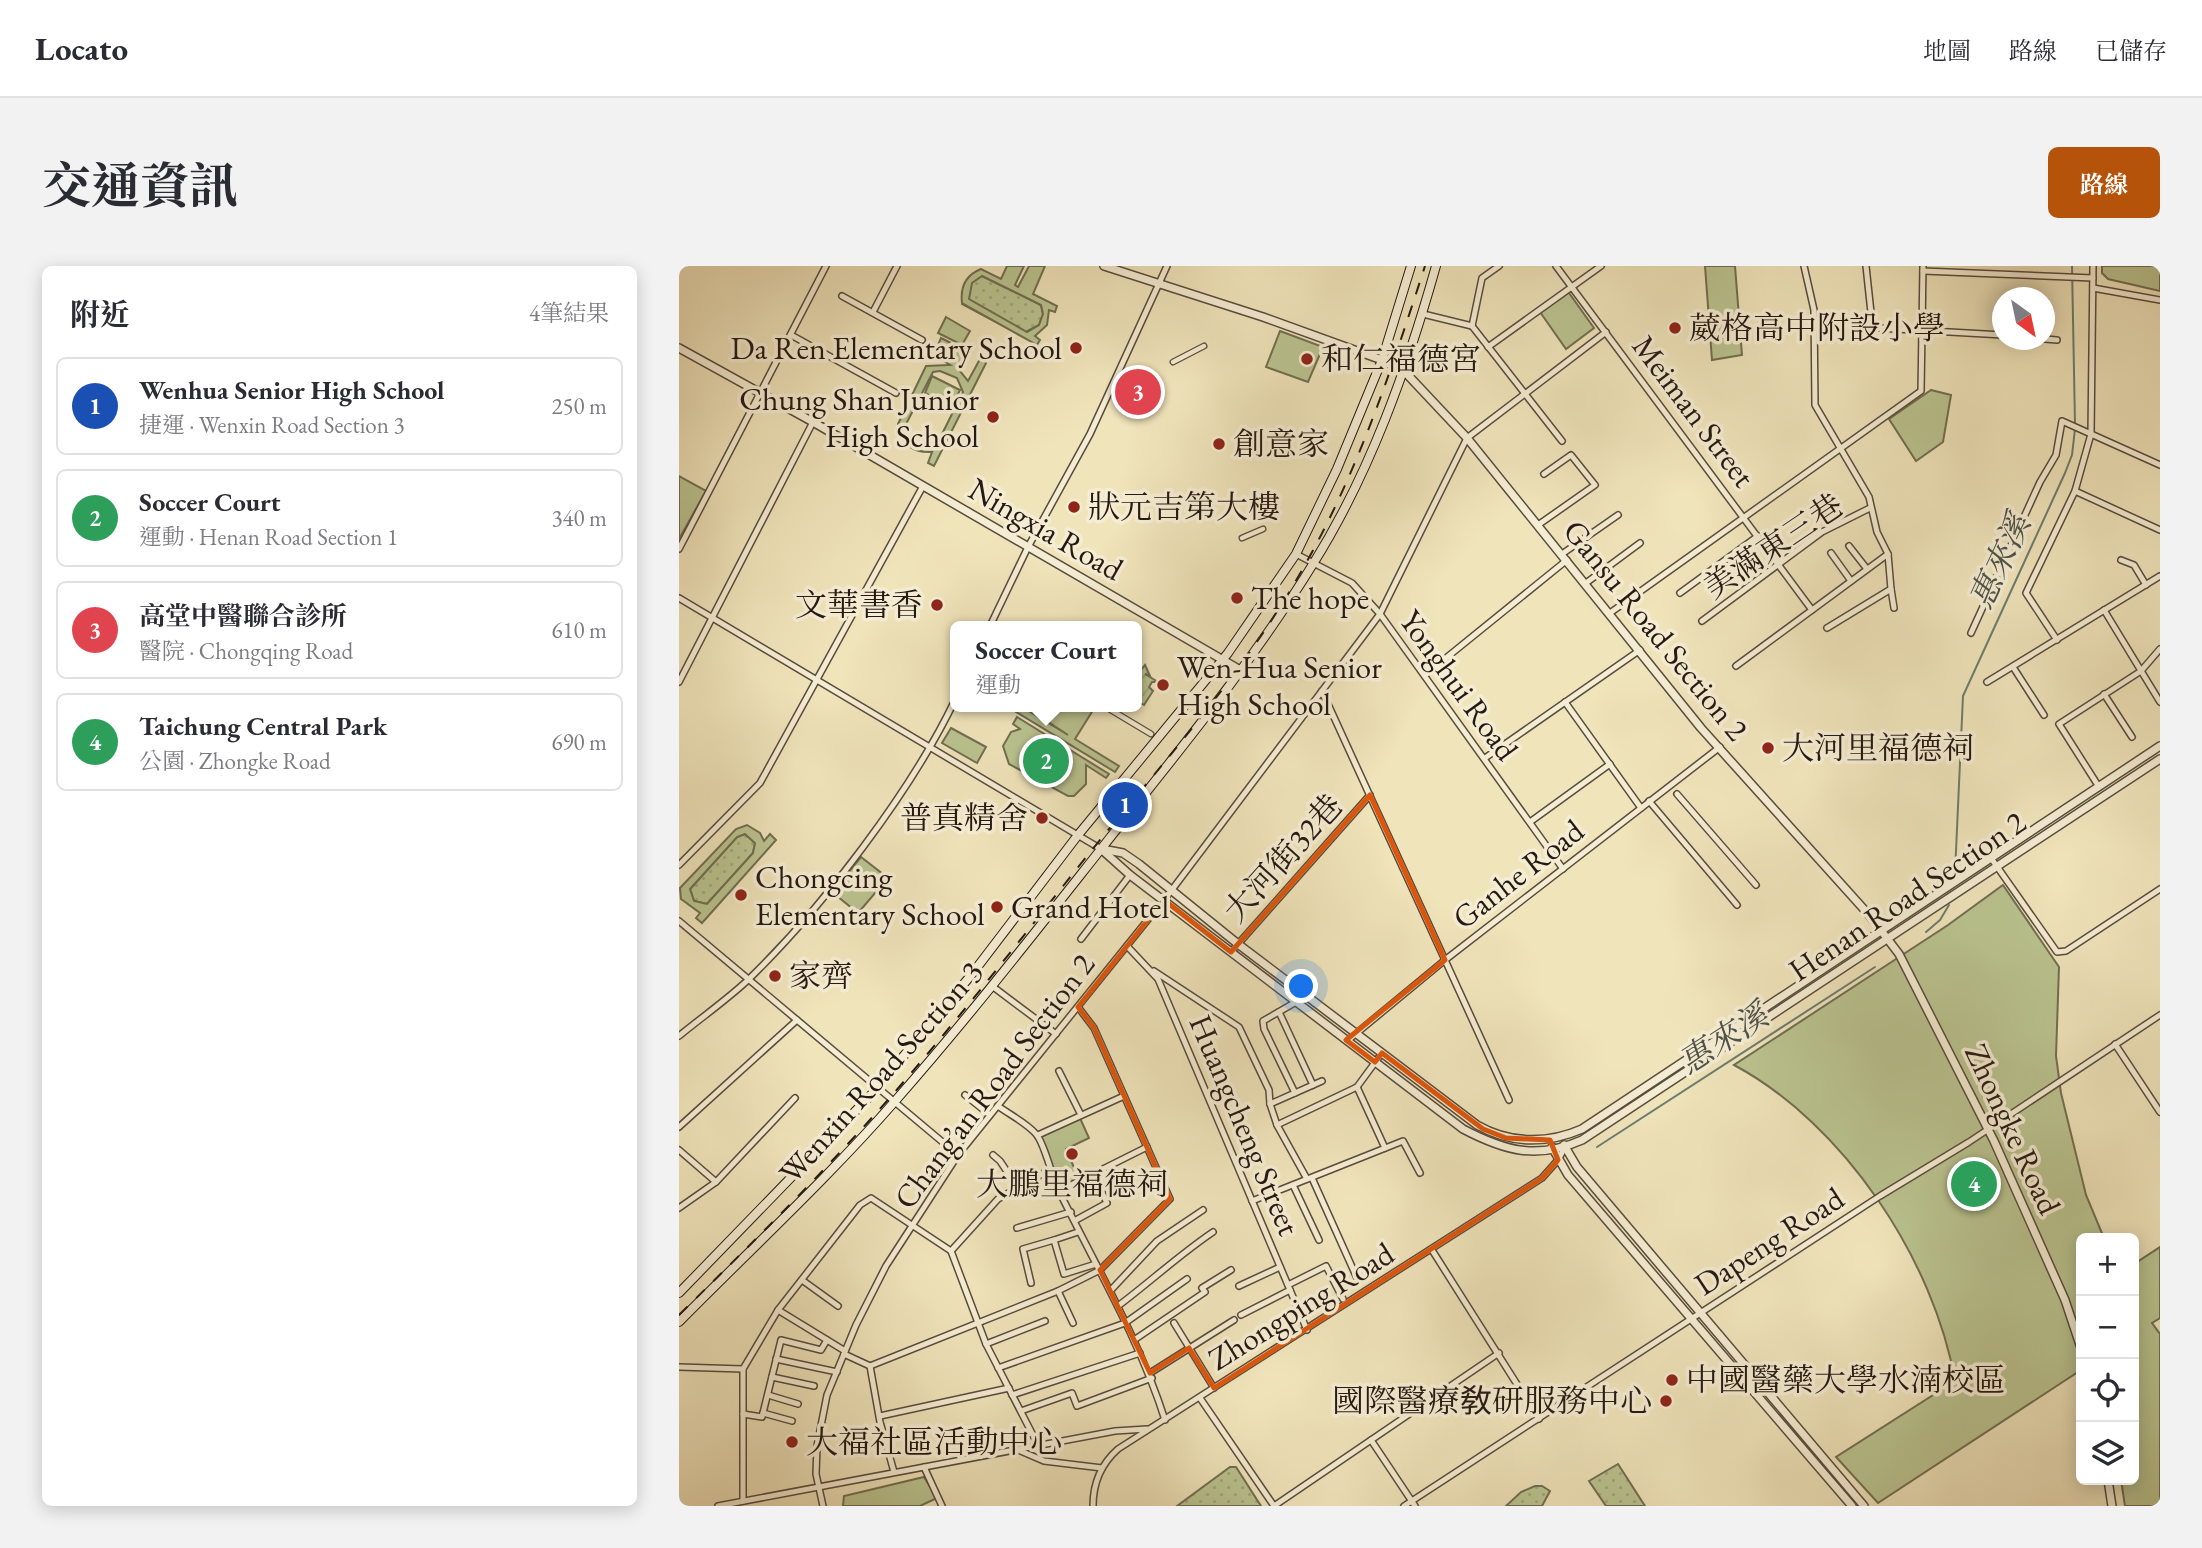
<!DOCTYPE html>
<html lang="zh-TW">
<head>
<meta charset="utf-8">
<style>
	:root { --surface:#fff; --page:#f2f2f3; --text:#2b2b33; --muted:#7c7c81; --line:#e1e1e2; --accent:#b45309 }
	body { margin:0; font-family:"EB Garamond","Noto Serif TC",serif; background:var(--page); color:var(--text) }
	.controls { position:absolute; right:21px; bottom:21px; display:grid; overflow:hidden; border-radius:10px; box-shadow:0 4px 18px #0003 }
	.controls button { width:63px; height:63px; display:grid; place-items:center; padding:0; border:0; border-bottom:2px solid var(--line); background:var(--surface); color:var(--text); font:35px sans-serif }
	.compass { position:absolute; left:1313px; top:21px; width:63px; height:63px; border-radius:50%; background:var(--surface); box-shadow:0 4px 18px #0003; rotate:147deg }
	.you { position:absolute; left:623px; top:721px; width:24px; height:24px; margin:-18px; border:5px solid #fff; border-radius:50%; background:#1a73e8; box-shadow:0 0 0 10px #1a73e833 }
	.badge { display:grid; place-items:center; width:46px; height:46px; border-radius:50%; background:var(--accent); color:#fff; font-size:23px; font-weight:700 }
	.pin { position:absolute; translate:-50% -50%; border:4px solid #fff; box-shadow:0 2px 7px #0006 }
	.popup { position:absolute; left:271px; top:355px; width:192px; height:91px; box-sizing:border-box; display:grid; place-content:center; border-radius:10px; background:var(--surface); filter:drop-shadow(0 2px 5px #0005); font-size:23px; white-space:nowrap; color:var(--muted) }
	.popup b { font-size:26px; color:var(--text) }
	.popup::after { content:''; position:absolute; left:50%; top:100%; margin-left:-14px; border:14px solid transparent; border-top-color:var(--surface) }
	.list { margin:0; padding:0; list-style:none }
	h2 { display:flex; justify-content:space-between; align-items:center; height:91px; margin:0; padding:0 28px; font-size:30px }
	h2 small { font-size:23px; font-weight:400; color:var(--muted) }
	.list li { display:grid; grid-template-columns:46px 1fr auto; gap:21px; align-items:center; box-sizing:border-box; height:98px; margin:0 14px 14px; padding:0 14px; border:2px solid var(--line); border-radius:10px }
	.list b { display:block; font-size:26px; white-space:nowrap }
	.list p { margin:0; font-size:23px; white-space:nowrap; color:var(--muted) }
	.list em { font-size:23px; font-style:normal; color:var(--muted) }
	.icon { flex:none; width:38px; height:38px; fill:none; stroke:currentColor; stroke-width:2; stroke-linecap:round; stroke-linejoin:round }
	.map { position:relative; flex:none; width:1481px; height:1240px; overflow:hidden; border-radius:10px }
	header { display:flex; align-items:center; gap:42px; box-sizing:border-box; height:98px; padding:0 35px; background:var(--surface); border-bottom:2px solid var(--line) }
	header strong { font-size:33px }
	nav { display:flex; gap:38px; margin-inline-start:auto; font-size:24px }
	.intro { display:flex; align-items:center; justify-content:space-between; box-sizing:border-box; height:168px; padding:0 42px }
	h1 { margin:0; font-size:49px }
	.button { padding:18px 32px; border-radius:10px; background:var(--accent); color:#fff; font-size:24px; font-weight:700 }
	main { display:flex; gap:42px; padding:0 42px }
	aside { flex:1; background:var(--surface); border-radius:10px; box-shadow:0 4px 18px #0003 }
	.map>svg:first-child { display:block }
</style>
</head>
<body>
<header>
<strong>Locato</strong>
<nav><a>地圖</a><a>路線</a><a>已儲存</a></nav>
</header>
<div class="intro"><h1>交通資訊</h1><a class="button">路線</a></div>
<main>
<aside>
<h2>附近<small>4筆結果</small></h2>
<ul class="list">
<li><span class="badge" style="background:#1a4fb4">1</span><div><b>Wenhua Senior High School</b><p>捷運 · Wenxin Road Section 3</p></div><em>250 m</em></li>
<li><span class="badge" style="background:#2e9e5b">2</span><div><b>Soccer Court</b><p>運動 · Henan Road Section 1</p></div><em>340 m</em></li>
<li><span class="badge" style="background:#e0444e">3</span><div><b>高堂中醫聯合診所</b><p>醫院 · Chongqing Road</p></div><em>610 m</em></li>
<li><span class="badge" style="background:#2e9e5b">4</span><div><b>Taichung Central Park</b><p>公園 · Zhongke Road</p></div><em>690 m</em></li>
</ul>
</aside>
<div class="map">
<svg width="1481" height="1240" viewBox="0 0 1481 1240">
	<defs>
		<pattern id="grass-dots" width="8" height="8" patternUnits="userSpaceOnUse" patternTransform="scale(1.75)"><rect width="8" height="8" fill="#bac490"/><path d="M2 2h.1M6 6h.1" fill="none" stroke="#a0a87b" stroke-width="1.8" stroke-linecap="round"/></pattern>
		<pattern id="garden-furrows" width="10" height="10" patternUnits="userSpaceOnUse" patternTransform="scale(1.75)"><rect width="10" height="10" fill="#bac490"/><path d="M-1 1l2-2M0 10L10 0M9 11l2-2" fill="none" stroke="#a0a87b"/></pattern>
	</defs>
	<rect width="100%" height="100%" fill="#f0e4bb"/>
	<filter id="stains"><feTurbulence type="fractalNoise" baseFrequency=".00286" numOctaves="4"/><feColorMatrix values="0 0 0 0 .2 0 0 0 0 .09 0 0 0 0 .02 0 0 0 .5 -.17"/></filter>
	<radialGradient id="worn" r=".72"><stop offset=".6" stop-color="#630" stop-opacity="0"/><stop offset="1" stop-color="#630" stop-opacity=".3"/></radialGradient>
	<g fill="url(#grass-dots)" stroke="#706e52" stroke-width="2">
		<polygon points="303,10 362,39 364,48 360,59 341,69 283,38 287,19"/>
		<polygon points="66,568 76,577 74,587 28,638 15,635 11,623 58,571"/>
		<polygon points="939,1198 966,1240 927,1240 910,1215"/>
		<polygon points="551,1201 557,1201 582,1240 498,1240"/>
		<polygon points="856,1220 863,1220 871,1225 863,1240 827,1240 842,1226"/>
	</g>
	<g fill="#bac490" stroke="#706e52" stroke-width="2" fill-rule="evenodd">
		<path d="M328,0H345L336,19L339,21L350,0H366L354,28L378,40L376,46L370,44L368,59L356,70L361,74L358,79L283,37C281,21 287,9 302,3L322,13ZM303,10L362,39L364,48L360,59L348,66L290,33L293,17Z"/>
		<polygon points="1026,0 1056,0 1063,89 1033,94"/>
		<polygon points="1423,0 1481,0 1481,25 1429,13 1423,7"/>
		<polygon points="884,26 890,27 915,62 887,83 861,46"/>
		<polygon points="267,51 291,65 283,79 259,67"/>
		<polygon points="601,65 644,81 629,116 587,101"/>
		<path d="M262,72L290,86L280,104L289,115L301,93L307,97L255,200L249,197L253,186C234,187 221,178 219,158L247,100L271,99L255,89ZM261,105L278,112L284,126L259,176L240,179L230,171L226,160L254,106Z"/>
		<polygon points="253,110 281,124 273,141 246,127"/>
		<polygon points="1252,124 1272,129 1264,176 1237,195 1210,153"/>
		<polygon points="0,210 27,225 0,273"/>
		<polygon points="329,441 343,441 389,469 347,441 416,441 396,473 440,500 436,506"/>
		<polygon points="338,451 430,508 427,512 407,499 407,518 395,530 389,530 330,498 324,480 332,466 341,463 334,458"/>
		<polygon points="272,462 307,481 298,497 263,477"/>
		<path d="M68,559L81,567L85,575L91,568L97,574L23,657L17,652L21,647L2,633L1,622L57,563ZM66,568L76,577L74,587L28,638L15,635L11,623L58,571Z"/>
		<polygon points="182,591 209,612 179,647 153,626"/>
		<path d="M1324,619L1380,701L1377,790L1382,827L1407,929L1425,972H1402V1104L1199,1237L1157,1191L1276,1115C1255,994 1165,858 1055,799L1269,659Z"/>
		<polygon points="401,852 410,872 387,883 400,913 381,922 361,871"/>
		<polygon points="1481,981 1481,1052 1473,1057 1481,1068 1481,1240 1446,1240 1442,1214 1455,1214 1455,998"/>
		<polygon points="245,1211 258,1232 241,1240 164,1240 165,1230"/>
	</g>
	<polygon fill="url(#garden-furrows)" stroke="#706e52" stroke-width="2" points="466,399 471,410 466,408 479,416 473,416 470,421 474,425 465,439 458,435 458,409"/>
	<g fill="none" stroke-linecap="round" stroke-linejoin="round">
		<g stroke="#6b7d70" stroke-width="2">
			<polyline points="1393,0 1396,158"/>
			<polyline points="1276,607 1284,430 1386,207 1393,189 1396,163"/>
			<polyline points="1247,666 1261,654 1270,639"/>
			<polyline points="918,881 1196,701"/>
		</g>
		<defs>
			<g id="pedestrian">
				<polyline points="494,96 525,80"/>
				<polyline points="563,272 584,263"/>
				<polyline points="427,441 472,468"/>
			</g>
			<g id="minor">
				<polyline points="877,0 1133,344"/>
				<polyline points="1125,0 1135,44 1136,139 1190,231 1198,266 1209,288 1212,323 1148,362"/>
				<polyline points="1187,0 1193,56 1199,62 1324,69"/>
				<polyline points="1244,5 1414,12"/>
				<polyline points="1414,22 1481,34"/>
				<polyline points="163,30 243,74"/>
				<polyline points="194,46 218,0"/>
				<polyline points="744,48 793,60"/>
				<polyline points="793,60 883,175"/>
				<polyline points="793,60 803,12 820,0"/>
				<polyline points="112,69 217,127"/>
				<polyline points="1366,73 1378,74"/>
				<polyline points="809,81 922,0"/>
				<polyline points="1396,225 1481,264"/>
				<polyline points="859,259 916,219 892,189 865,208"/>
				<polyline points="1170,280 1188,303"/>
				<polyline points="0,283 147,0"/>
				<polyline points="1152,287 1172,315"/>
				<polyline points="617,288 673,317 701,348 884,603"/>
				<polyline points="883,288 939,249"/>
				<polyline points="1442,294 1455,299 1467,319"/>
				<polyline points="907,317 961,277"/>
				<polyline points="1212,323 1215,342"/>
				<polyline points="1001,327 1079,270"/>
				<polyline points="0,332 422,583"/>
				<polyline points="1425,344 1481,436"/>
				<polyline points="931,347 1242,125 1244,0"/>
				<polyline points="1023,355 1143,266 1191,242"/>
				<polyline points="311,360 349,281 411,168 488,0"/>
				<polyline points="1292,367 1361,216 1377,189 1383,155 1481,199"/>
				<polyline points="1378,374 1347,327 1396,225 1412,168 1414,0"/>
				<polyline points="1057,400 1209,288"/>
				<polyline points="1334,401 1365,449"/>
				<polyline points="746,409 888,294"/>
				<polyline points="0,416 134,156"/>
				<polyline points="1308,416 1481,310"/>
				<polyline points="643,425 830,834"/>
				<polyline points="1425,428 1453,471"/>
				<polyline points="886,436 962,542"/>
				<polyline points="806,492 961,384"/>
				<polyline points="1420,521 1380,458 1462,405 1481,383"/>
				<polyline points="998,528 1077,619"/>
				<polyline points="970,535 1058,639"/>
				<polyline points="851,556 931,498"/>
				<polyline points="1312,592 1378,686 1387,685 1481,623"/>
				<polyline points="0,599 81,517 244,220"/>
				<polyline points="0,655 279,889"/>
				<polyline points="402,673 451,609"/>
				<polyline points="448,680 479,713 628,1064"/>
				<polyline points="552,686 691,529"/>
				<polyline points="475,705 560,761 590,824 591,838 598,859 628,913"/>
				<polyline points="313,720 377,768"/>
				<polyline points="600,746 634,819"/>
				<path d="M0,770C23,751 49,733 70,713C143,642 232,526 276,434"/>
				<polyline points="668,775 766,694 1041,481"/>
				<polyline points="1436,778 1481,846"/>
				<polyline points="380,805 402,849"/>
				<polyline points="678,821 706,882"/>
				<polyline points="616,827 585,763 584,755 617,736"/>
				<polyline points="286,829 311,849"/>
				<polyline points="591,838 643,815"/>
				<path d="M319,840C331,849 348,857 357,868C366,878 372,909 379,923C416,999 460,1072 486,1154"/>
				<polyline points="598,859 678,821 703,787"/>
				<polyline points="0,861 118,754"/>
				<polyline points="359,869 445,830"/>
				<polyline points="0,884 37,916"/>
				<polyline points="314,889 321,895 339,922"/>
				<polyline points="633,912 678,1012"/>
				<polyline points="614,919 640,974"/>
				<polyline points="380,925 468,881"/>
				<polyline points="573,935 724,875 741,907"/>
				<polyline points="0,942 37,916 116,832"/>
				<polyline points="397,954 428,937 414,908"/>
				<polyline points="338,962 392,946"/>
				<polyline points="399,966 375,974 385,1008 417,998"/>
				<polyline points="753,984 860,1153"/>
				<polyline points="272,985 319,933 370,904"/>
				<polyline points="123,1014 159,1040"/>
				<polyline points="352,1017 344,983 375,974"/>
				<polyline points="609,1019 647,1000 664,1033"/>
				<polyline points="560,1020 601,1001"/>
				<polyline points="432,1024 478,975 524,944"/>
				<polyline points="379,1025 394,1057"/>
				<path d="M439,1040C471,1016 500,989 534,966"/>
				<polyline points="99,1044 166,1085"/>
				<polyline points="562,1049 611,1024"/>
				<polyline points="495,1057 535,1122"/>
				<polyline points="455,1074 526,1026 523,1022 552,1004"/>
				<polyline points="307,1078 366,1055"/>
				<polyline points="165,1088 191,1100 379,1025 421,1004 491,933 415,762 399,741"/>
				<polyline points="97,1093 158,1106"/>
				<polyline points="191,1100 201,1156 215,1206"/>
				<polyline points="0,1101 64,1103"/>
				<polyline points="319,1102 446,1057 508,1013"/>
				<polyline points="64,1103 99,1044 181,939 192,932 272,985 307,1078 359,1179"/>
				<polyline points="64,1103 64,1235"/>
				<polyline points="471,1107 555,1054"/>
				<polyline points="93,1111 135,1120"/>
				<polyline points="89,1129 119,1138"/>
				<polyline points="333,1129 461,1087"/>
				<polyline points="521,1132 595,1240"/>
				<polyline points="342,1145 393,1127 398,1140 473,1112"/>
				<polyline points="84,1147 113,1155"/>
				<polyline points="64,1148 83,1151 102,1074 142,1084 148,1074"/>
				<polyline points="201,1150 330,1122"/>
				<polyline points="692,1174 736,1240"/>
				<polyline points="337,1183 365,1195 423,1202"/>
				<polyline points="245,1201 263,1240"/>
				<polyline points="39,1240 436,1165 468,1163"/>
				<polyline points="144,1240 137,1208 138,1180 148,1129 177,1059 207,1000 279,889 492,625 701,348 788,172 927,66"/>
				<path d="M414,1240C414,1218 422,1198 439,1183L863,912L879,894L886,881"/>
				<polyline points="595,1240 820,1087"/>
				<polyline points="725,1240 1201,930 1290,876 1481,749"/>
			</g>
			<g id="tertiary">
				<polyline points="425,0 584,51 703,94 725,105 788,172 1022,462 1191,650 1220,688 1315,875 1386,1034 1402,1082"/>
				<polyline points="0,82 134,156 563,405"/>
				<path d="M422,583L451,609L784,863C826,885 858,894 903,874L1481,493"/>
				<path d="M423,583L444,587L460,598L559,678L798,859C831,878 869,878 903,863L1481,480"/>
				<polyline points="885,879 898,901 1185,1240"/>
				<polyline points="873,881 889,909 1173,1240"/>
				<polyline points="1429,1214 1433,1240"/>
			</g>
			<g id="secondary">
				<polyline points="0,1027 192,829 293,708 399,569 549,387 617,288 658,203 703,94 732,0"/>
				<path d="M0,1056C73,982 149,912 217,834C290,751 357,665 426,578C498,487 573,397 634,298C691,207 728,103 757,0"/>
			</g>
		</defs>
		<use href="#pedestrian" stroke="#584c3d" stroke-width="7"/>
		<use href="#minor" stroke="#584c3d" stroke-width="8"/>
		<use href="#tertiary" stroke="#584c3d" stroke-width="10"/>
		<use href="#secondary" stroke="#251913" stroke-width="10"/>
		<use href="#pedestrian" stroke="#f5edd3" stroke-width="4.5"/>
		<use href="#minor" stroke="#f5edd3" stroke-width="5"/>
		<use href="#tertiary" stroke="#f5edd3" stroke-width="7"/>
		<use href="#secondary" stroke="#f5edd3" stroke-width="8"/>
		<path stroke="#251913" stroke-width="2" stroke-dasharray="12 12" stroke-linecap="butt" d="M0,1049C61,989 121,930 179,867C261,778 336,680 412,585C487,493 570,401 627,297C680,203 713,102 746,0"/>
	</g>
	<path fill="none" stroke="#de560c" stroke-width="5" stroke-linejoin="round" d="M691,529L766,694L667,774L696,796L703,787L804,863L827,872L871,874L879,894L863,912L535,1122L510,1082L471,1107L421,1004L491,933L415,762L399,741L485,634L552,686Z"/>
	<g fill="#8f2418" stroke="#f5edd3" stroke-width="2.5">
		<circle cx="996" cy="62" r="7"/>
		<circle cx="397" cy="82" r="7"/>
		<circle cx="628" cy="93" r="7"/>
		<circle cx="314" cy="151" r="7"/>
		<circle cx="540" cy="178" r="7"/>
		<circle cx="395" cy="241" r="7"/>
		<circle cx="558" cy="332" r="7"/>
		<circle cx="258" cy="339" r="7"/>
		<circle cx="484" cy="419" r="7"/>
		<circle cx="1089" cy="482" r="7"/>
		<circle cx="363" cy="552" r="7"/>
		<circle cx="62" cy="629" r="7"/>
		<circle cx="318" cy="641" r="7"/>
		<circle cx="96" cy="710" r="7"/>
		<circle cx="393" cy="888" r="7"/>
		<circle cx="993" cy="1114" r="7"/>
		<circle cx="987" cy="1135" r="7"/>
		<circle cx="113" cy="1176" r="7"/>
	</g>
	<g text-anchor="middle" stroke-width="7" stroke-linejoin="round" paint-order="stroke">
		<g font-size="32" fill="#251913" stroke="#f5edd3" text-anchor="start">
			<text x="1010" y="73">葳格高中附設小學</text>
			<text x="383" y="93" text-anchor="end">Da Ren Elementary School</text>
			<text x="642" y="104">和仁福德宮</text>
			<text x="300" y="144" text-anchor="end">Chung Shan Junior<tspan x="300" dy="37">High School</tspan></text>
			<text x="554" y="189">創意家</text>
			<text x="409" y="252">狀元吉第大樓</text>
			<text x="572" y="343">The hope</text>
			<text x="244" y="350" text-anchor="end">文華書香</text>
			<text x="498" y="412">Wen-Hua Senior<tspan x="498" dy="37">High School</tspan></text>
			<text x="1103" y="493">大河里福德祠</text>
			<text x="349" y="563" text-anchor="end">普真精舍</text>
			<text x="76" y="622">Chongcing<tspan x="76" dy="37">Elementary School</tspan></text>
			<text x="332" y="652">Grand Hotel</text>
			<text x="110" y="721">家齊</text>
			<text x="393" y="929" text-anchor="middle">大鵬里福德祠</text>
			<text x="1007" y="1125">中國醫藥大學水湳校區</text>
			<text x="973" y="1146" text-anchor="end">國際醫療敎研服務中心</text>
			<text x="127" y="1187">大福社區活動中心</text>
		</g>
		<g font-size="32" fill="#251913" stroke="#f5edd3">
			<text transform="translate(1015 145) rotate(53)" y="11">Meiman Street</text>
			<text transform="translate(367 263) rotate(30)" y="11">Ningxia Road</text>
			<text transform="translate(1094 280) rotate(-34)" y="11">美滿東三巷</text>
			<text transform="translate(977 364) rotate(51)" y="11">Gansu Road Section 2</text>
			<text transform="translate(780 419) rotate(54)" y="11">Yonghui Road</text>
			<text transform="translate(604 592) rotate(-48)" y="11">大河街32巷</text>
			<text transform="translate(839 608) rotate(-38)" y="11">Ganhe Road</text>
			<text transform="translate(1228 630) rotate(-34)" y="11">Henan Road Section 2</text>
			<text transform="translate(202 806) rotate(-48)" y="11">Wenxin Road Section 3</text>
			<text transform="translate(315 815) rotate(-53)" y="11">Chang’an Road Section 2</text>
			<text transform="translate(566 859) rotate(67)" y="11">Huangcheng Street</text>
			<text transform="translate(1334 863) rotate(65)" y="11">Zhongke Road</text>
			<text transform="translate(1090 975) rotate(-33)" y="11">Dapeng Road</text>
			<text transform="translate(622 1040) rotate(-32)" y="11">Zhongping Road</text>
		</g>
		<g font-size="33" font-style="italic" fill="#4e5349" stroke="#f5edd3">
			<text transform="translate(1320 295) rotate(-65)" y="12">惠來溪</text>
			<text transform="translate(1044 772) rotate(-33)" y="12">惠來溪</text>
		</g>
	</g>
	<rect width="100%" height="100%" filter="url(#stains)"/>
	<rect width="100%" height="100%" fill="url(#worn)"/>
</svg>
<div class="controls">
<button>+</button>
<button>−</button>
<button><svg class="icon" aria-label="locate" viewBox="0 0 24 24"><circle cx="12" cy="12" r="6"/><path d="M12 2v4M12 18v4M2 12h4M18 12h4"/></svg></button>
<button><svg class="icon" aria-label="layers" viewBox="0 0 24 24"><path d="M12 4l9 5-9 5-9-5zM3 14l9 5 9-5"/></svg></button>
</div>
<svg class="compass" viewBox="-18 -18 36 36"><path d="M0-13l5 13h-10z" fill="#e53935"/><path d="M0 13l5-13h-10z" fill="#7c7c81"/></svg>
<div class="you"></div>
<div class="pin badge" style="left:446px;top:539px;background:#1a4fb4">1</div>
<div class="pin badge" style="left:367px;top:495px;background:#2e9e5b">2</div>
<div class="popup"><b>Soccer Court</b>運動</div>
<div class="pin badge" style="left:459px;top:126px;background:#e0444e">3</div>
<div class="pin badge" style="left:1295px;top:918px;background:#2e9e5b">4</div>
</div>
</main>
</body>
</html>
